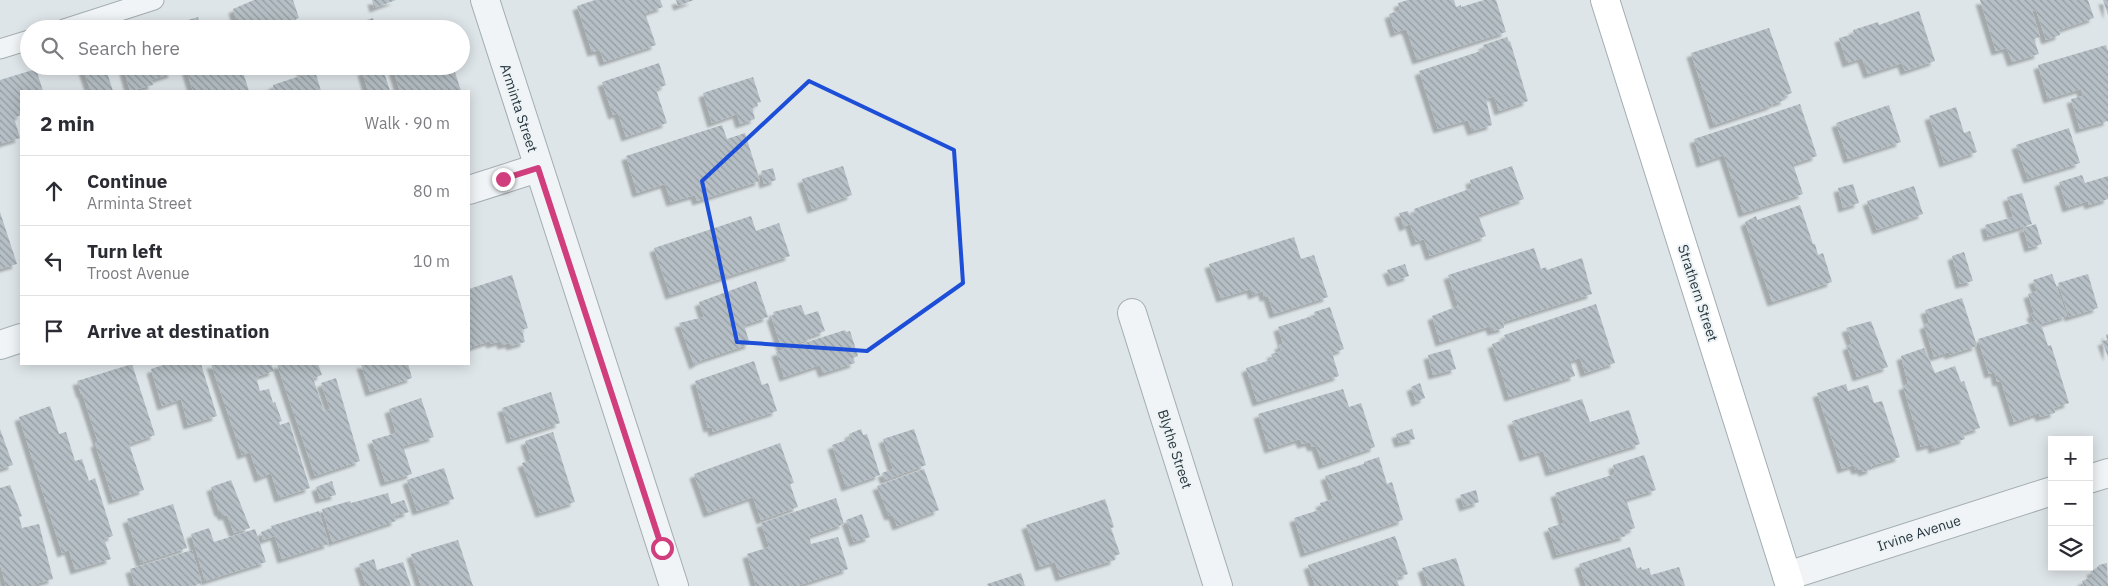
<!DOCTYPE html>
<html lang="en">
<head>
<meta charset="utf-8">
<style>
	:root { --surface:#fff; --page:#f2f2f3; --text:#2b2b33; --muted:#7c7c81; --line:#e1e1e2 }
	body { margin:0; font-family:"IBM Plex Sans",sans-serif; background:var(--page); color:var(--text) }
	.controls { position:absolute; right:15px; bottom:15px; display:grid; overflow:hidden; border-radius:0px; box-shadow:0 2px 12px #0003 }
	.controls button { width:45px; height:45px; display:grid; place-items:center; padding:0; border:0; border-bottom:1px solid var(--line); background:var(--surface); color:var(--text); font:25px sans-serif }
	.stop { position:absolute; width:15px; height:15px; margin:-11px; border:4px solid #d13e7d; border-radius:50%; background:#fff }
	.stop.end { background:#d13e7d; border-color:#fff; box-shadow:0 1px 5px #0008 }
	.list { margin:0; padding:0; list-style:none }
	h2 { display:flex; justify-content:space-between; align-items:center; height:65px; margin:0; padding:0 20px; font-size:21px }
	h2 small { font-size:16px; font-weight:400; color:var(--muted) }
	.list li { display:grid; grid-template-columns:32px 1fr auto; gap:15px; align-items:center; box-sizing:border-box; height:70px; padding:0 20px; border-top:1px solid var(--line) }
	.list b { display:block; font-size:19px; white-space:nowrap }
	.list p { margin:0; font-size:16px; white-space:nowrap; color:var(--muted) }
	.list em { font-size:16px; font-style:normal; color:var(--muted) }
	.icon { flex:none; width:28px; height:28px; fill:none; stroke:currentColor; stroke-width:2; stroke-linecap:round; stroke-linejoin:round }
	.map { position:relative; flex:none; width:2108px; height:586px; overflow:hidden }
	.search { position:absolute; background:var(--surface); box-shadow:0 2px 12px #0003; left:20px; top:20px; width:450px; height:55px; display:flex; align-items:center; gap:12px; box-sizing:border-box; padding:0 18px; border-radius:28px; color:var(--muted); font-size:19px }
	.panel { position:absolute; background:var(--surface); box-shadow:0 2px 12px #0003; left:20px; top:90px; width:450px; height:275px; border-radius:0px }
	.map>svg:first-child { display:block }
</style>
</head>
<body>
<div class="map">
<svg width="2108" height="586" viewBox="0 0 2108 586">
	<defs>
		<pattern id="building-back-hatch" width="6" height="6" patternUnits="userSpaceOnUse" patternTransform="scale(1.25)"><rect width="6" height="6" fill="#b5bfc5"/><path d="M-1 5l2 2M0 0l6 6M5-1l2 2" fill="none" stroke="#939ca1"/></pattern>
		<filter id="shadow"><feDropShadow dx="-4.5" dy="4.5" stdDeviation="1" flood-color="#0004"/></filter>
	</defs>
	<rect width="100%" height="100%" fill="#dee5e8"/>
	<g fill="url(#building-back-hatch)" filter="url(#shadow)">
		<polygon points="254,0 293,0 299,18 296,19 299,29 239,29 233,9"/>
		<polygon points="372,0 396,0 374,8"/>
		<polygon points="595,0 660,0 663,7 645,13 656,45 604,62 600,50 592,52 577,6"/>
		<polygon points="676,0 694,0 678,6"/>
		<polygon points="1408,0 1454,0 1456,7 1461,5 1461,7 1484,0 1496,0 1506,32 1417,60 1407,31 1405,29 1395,33 1389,14 1400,10 1398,3"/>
		<polygon points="1980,0 2088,0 2094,18 2059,30 2060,35 2046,40 2036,10 2032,11 2040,37 2034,39 2039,54 2012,62 2007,48 1996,51"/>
		<polygon points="2103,0 2108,0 2108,15"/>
		<polygon points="1919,11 1935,61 1905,71 1902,63 1868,74 1862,58 1847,63 1839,38 1854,34 1853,30 1878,22 1879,25"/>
		<polygon points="198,17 201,29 169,29 168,26"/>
		<polygon points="373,18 376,29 340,29 340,28"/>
		<polygon points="440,24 442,29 426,29 426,28"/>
		<polygon points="1769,28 1792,93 1784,96 1785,100 1772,104 1773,105 1714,125 1691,53"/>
		<polygon points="1507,37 1509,42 1510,41 1528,101 1499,111 1494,96 1486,99 1492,125 1472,131 1468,120 1438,129 1419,71 1484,50 1483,45"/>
		<polygon points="2106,45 2108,51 2108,121 2080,129 2071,99 2083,96 2081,89 2048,99 2038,65"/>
		<polygon points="659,63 666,85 656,89 667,123 626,137 618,113 613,115 602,82"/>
		<polygon points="82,66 105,66 113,91 87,91 87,89 90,89"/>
		<polygon points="123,66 170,66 173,73 152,80 153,85 130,91"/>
		<polygon points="192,66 241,66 249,91 193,91 186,68"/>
		<polygon points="300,66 320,66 321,67 302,73"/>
		<polygon points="377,66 382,66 390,91 368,91 362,71"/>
		<polygon points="392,66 453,66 461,91 400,91"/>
		<polygon points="36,69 43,91 21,91 21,115 14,118 20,138 0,144 0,80"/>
		<polygon points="315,71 321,91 274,91 273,85"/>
		<polygon points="753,77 761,102 757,103 758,106 752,108 755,119 740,124 737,114 712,123 703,93"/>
		<polygon points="1800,104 1817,156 1793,164 1803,194 1743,213 1724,155 1701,163 1694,139"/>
		<polygon points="1889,105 1901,142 1848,159 1836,123"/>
		<polygon points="1956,107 1964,133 1970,131 1977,152 1944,163 1929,116"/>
		<polygon points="722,125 727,139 745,133 760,181 697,201 695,195 671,202 665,184 637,193 626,156"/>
		<polygon points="2069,128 2080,163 2028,179 2016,145"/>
		<polygon points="843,166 852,195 812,209 802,179"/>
		<polygon points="1512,166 1524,199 1478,215 1486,236 1430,256 1424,239 1416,242 1410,224 1404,227 1399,213 1408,211 1409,215 1415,213 1414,209 1472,188 1470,180"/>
		<polygon points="773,168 776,180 764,184 761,171"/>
		<polygon points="2082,175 2085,183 2108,176 2108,199 2089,205 2088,201 2067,208 2059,182"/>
		<polygon points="1853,184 1859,203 1843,208 1838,188"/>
		<polygon points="1914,186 1923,214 1877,230 1867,201"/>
		<polygon points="2022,193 2032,224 1988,237 1985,225 2013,217 2007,197"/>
		<polygon points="1800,205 1813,244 1815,244 1818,255 1823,253 1832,282 1772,302 1745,222 1756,216 1757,220"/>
		<polygon points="0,212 17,264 0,269"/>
		<polygon points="751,216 756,231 779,223 790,256 670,295 654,248"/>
		<polygon points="2036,224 2042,244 2029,248 2023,228"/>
		<polygon points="1294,237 1301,259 1314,255 1328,297 1274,314 1268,296 1264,297 1263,291 1253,295 1251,289 1221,298 1209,264"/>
		<polygon points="1534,248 1541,269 1546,267 1547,270 1582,258 1592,294 1503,322 1504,328 1492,331 1490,326 1440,342 1432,316 1458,306 1448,275"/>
		<polygon points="1964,252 1973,281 1960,284 1952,256"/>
		<polygon points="1405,264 1409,276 1392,282 1387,270"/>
		<polygon points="2052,274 2067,316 2041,324 2048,346 2051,345 2069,403 2054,408 2055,413 2040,417 2039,413 2014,422 2001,381 1997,382 1995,372 1989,374 1978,339 2037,321 2034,320 2031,314 2034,313 2028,294 2037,291 2033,280"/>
		<polygon points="2088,274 2098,308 2069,317 2058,283"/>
		<polygon points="512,275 528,328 522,330 525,342 511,346 510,343 502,345 501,341 491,344 490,341 469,348 469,289"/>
		<polygon points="756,281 768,317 744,325 750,344 702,360 694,365 679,323 704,317 699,302"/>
		<polygon points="1962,298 1977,346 1949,355 1949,352 1934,357 1924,325 1929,323 1925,310"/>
		<polygon points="1596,304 1615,363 1585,373 1580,358 1570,361 1575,376 1509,397 1492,344 1506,339 1504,335"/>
		<polygon points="801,305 805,315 818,311 825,331 811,336 812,338 782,349 771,316 774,315 773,312"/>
		<polygon points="1330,307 1344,349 1332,353 1339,376 1257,402 1246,368 1273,359 1271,354 1281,351 1279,345 1283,344 1278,327 1315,315 1314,312"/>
		<polygon points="1871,321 1888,367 1857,377 1847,346 1852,344 1846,328"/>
		<polygon points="845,330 846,332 850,331 858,356 853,358 855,363 823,373 820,365 784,377 776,352"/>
		<polygon points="2108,334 2108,357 2102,341 2107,340 2106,335"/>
		<polygon points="1924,348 1935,373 1955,366 1961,382 1964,381 1980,428 1963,433 1965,439 1933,449 1932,444 1921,447 1903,386 1908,384 1901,356"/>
		<polygon points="1450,349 1456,369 1433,375 1428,355"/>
		<polygon points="754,361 762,385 768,383 777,411 713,432 712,427 708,428 695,381"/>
		<polygon points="132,364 155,435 129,444 144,490 113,500 95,443 98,442 82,393 81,394 77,381"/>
		<polygon points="166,364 201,364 217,416 188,425 181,399 162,406 151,369"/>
		<polygon points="211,364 271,364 274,371 256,377 260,391 269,389 273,403 275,402 282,421 279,422 280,425 289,422 310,488 279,498 271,473 259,478 250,452 242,455"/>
		<polygon points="277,364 318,364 322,375 313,378 324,411 330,409 321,383 336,378 360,461 315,476"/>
		<polygon points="361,364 408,364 412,378 370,392"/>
		<polygon points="1420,383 1425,398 1416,402 1411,387"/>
		<polygon points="1846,384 1848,391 1868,385 1874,403 1882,401 1900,457 1871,466 1872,469 1863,472 1862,469 1856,470 1854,465 1842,469 1817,393"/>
		<polygon points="1343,389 1349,407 1361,403 1375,447 1323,465 1316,446 1312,447 1310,442 1302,444 1300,439 1269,449 1258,414"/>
		<polygon points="551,392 560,423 511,439 502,408"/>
		<polygon points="421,398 434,437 403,446 412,474 385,482 372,440 396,433 389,409"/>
		<polygon points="1582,399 1590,422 1629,410 1640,444 1550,472 1543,451 1524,457 1512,421"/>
		<polygon points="50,406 59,434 66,432 75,461 82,459 89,481 95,478 113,536 104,539 111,559 75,570 69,550 62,553 19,417"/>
		<polygon points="0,429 13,465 0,469"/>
		<polygon points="861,429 863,435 867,434 880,475 846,487 832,445 850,439 849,434"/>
		<polygon points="914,429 926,465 885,480 882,473 893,469 883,439"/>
		<polygon points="1412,429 1415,439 1399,443 1396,434"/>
		<polygon points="553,432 575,502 540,513 522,463 531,460 525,441"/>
		<polygon points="780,443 794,483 790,484 798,507 761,520 753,497 708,513 694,474"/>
		<polygon points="1644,455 1656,490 1626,499 1635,528 1624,532 1626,536 1557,555 1548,528 1564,523 1555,493 1615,474 1613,465"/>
		<polygon points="1379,457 1387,484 1392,482 1403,520 1305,553 1294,518 1322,509 1320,503 1333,499 1325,476 1364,464 1364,462"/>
		<polygon points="444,468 454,499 417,511 407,480"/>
		<polygon points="924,469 939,510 897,526 893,515 889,516 877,486"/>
		<polygon points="231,480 250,528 234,533 227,515 223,516 221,512 219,512 211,487"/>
		<polygon points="332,481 336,495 320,499 316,487"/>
		<polygon points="10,485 22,516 19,517 22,528 39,524 53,579 39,583 39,586 6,586 0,564 0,488"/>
		<polygon points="1476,490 1479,502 1464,507 1460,495"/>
		<polygon points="388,493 391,504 404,500 409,512 396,516 392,507 396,521 332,542 322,509 350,501 351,503"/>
		<polygon points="836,498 844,524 809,536 811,544 838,537 848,569 797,586 756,586 747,554 769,547 761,523"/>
		<polygon points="1105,499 1114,527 1111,528 1120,554 1114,556 1115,560 1060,577 1055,562 1040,567 1026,525"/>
		<polygon points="173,504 187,548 141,563 127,519"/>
		<polygon points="319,511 329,544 282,559 275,536 263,540 261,532 272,528 271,526"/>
		<polygon points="862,514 870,537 854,542 846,520"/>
		<polygon points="209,528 214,542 255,529 266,562 205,581 191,534"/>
		<polygon points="1395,536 1408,574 1396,578 1399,586 1315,586 1308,565"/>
		<polygon points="458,540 473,586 421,586 411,554"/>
		<polygon points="1630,547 1637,569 1641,567 1642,570 1649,568 1651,575 1679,567 1685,586 1586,586 1579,564"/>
		<polygon points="192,550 202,583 192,586 135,586 130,569"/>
		<polygon points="1456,558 1465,586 1428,586 1422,568"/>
		<polygon points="374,559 377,570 403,562 411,586 366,586 359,564"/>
		<polygon points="2107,563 2108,586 2084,586 2082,581 2093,577 2091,571 2096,569 2099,565"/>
		<polygon points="1021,573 1025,586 988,586 987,584"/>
	</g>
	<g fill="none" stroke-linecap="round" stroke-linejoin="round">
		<defs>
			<g id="service">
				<polyline points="64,29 154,0"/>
				<polyline points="0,49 29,40"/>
			</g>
			<g id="minor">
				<polyline points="485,0 674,586"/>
				<polyline points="469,190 538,168"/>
				<polyline points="1132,313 1218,586"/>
				<polyline points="0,345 21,338"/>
				<polyline points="2089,479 2108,473"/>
				<polyline points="1787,576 2052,491"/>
			</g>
			<polyline id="secondary" points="1605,0 1790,586"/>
		</defs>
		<use href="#service" stroke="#a3adb2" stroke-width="21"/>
		<use href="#minor" stroke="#a3adb2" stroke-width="30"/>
		<use href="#secondary" stroke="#a3adb2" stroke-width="30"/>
		<use href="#service" stroke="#f0f4f6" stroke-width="19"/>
		<use href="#minor" stroke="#f0f4f6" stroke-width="28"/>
		<use href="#secondary" stroke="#fff" stroke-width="28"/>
	</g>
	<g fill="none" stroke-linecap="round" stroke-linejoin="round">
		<polyline stroke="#d13e7d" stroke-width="6" points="503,179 538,168 662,548"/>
	</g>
	<path fill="none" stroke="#1d4ed8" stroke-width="4" stroke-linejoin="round" d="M809,81L954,150L963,283L867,351L737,342L702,181Z"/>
	<g text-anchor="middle" stroke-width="4" stroke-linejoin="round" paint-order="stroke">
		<g font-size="14" fill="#27363f" stroke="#edf3f5">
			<text transform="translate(519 108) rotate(72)" y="5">Arminta Street</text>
			<text transform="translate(1698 293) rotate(72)" y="5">Strathern Street</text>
			<text transform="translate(1175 449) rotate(72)" y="5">Blythe Street</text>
			<text transform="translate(1919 533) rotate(-18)" y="5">Irvine Avenue</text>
		</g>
	</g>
</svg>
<div class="controls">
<button>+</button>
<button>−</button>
<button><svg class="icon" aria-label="layers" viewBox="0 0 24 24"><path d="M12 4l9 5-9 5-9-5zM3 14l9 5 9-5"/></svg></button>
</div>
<div class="stop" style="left:662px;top:548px"></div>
<div class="stop end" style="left:503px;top:179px"></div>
<div class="search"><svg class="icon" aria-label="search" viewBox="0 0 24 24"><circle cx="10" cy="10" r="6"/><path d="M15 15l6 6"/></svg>Search here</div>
<section class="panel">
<h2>2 min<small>Walk · 90 m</small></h2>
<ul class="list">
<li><svg class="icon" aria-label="ahead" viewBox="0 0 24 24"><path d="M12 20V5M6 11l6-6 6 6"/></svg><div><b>Continue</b><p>Arminta Street</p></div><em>80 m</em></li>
<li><svg class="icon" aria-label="left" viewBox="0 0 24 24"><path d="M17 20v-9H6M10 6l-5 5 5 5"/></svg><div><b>Turn left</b><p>Troost Avenue</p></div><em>10 m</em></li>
<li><svg class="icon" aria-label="arrive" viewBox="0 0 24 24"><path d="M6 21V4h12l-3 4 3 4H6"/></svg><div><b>Arrive at destination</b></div></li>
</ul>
</section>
</div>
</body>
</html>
